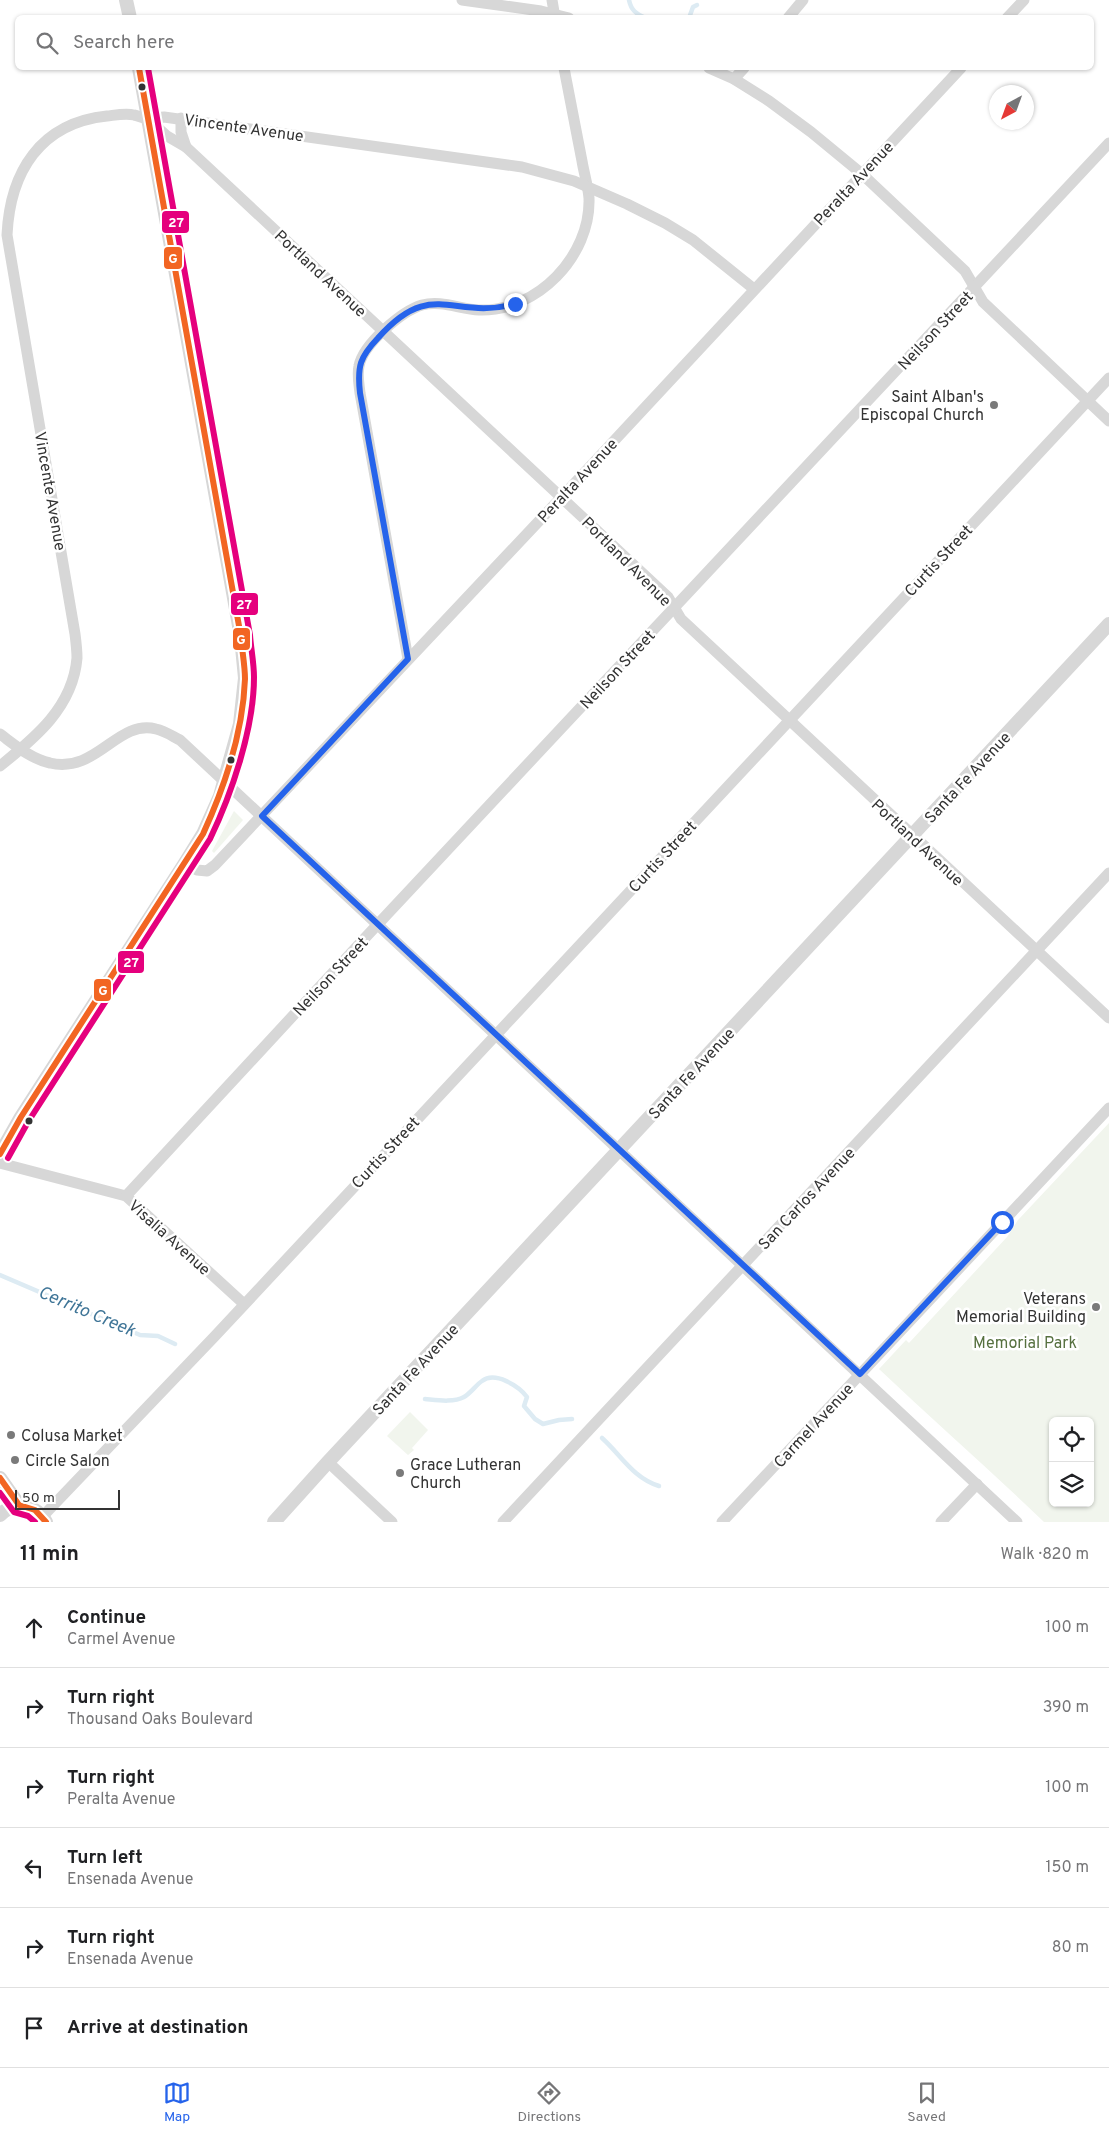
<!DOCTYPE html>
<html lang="en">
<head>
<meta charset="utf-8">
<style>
	:root { --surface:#fff; --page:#f2f2f2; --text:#202124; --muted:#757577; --line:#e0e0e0; --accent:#2563eb }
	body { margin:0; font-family:Overpass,sans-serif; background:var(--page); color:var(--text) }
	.controls { position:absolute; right:15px; bottom:15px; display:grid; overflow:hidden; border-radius:8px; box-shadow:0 1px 4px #0004 }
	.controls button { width:45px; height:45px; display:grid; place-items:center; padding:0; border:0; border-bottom:1px solid var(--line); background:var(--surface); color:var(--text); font:25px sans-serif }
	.compass { position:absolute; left:989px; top:85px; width:45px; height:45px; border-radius:50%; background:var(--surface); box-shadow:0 1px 4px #0004; rotate:221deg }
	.scale { position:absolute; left:15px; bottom:12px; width:105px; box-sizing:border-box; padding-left:5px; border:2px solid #333; border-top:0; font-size:14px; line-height:18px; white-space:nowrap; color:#333; -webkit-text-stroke:4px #fff; paint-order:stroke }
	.stop { position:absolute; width:15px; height:15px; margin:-11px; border:4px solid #2563eb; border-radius:50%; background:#fff }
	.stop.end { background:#2563eb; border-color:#fff; box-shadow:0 1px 5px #0008 }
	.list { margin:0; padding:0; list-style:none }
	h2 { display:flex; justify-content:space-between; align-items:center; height:65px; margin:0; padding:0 20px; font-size:21px }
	h2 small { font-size:16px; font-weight:400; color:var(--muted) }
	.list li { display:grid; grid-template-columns:32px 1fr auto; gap:15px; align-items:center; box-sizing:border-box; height:80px; padding:0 20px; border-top:1px solid var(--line) }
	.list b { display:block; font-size:19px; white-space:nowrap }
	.list p { margin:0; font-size:16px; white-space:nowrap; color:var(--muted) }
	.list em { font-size:16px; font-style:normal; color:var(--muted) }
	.icon { flex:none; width:28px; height:28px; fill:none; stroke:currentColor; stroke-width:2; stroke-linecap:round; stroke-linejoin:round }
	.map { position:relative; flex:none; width:1109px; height:1522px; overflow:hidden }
	.search { position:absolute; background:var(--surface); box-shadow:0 1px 4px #0004; left:15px; right:15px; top:15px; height:55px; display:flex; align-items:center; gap:12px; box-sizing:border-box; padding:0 18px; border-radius:8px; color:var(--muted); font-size:19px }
	.sheet { height:545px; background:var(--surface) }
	nav { display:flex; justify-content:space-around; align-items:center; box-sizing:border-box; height:70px; border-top:1px solid var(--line); background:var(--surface); font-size:14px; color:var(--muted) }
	nav a { display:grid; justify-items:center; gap:2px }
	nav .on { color:var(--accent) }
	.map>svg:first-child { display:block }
</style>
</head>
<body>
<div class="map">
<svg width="1109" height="1522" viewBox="0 0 1109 1522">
	<rect width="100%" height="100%" fill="#fff"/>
	<g fill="#f1f5ed" fill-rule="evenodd">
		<polygon points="234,811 243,820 214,853 212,851"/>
		<path d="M1109,1123V1522H1044C990,1470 934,1421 879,1369L906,1340L909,1343L1007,1237L1018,1220ZM1053,1421H1090V1503H1053Z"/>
		<polygon points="410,1412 428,1430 412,1448 414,1450 408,1455 387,1436"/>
	</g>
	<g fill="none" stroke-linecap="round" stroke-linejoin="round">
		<g stroke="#ddebf3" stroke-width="4.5">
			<path d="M629,0C631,10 636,14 646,18"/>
			<polyline points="689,18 693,7 697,5"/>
			<polyline points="0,1275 140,1335 158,1336 175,1344"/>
			<path d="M425,1399C436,1400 453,1403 464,1397C471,1393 476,1385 482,1381C495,1371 519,1386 527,1397L524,1406L535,1419L543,1424L559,1420L572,1419"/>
			<path d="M602,1438C621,1455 633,1478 659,1486"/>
		</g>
		<g stroke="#d7d7d7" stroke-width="11">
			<polyline points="462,0 541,11 569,18"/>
			<polyline points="552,0 555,18"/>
			<polyline points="788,18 803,0"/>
			<polyline points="1007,18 1024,0"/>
			<polyline points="709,68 734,79 769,101 811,132 862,174 965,271 983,302 1109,421"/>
			<polyline points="734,79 744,68"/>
			<polyline points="181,118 181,132 186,147"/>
			<polyline points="148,119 167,136 186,147 668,597 681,619 1109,1018"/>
			<path d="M408,659L360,393C359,384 357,375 359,366C363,344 402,311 422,305C441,300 460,309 479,310C537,312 591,256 589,198C588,186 584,173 582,161C576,130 570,99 564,68"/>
			<path d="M0,734C15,745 31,759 50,763C97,774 117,719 156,729C165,731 172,736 180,740L1017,1522"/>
			<path d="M0,766C35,738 73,707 77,658C77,650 76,642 75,634L7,235C10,172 40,123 107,116C116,115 126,113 134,115C139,116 144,119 149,119C153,120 159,117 164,117L522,167L574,181L627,204L665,223L693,240L754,289"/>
			<polyline points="185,863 197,870 207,871 215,865 572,486 961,68"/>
			<polyline points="0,1163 126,1196 244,1304"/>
			<polyline points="126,1196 364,939 1109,143"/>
			<polyline points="328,1462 392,1522"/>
			<polyline points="43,1516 215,1336 1109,378"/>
			<polyline points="503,1522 1109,873"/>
			<polyline points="722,1522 1109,1108"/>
			<polyline points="941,1522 977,1484"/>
		</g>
		<g stroke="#d7d7d7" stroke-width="14">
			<polyline points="126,0 130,18"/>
			<polyline points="0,1154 21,1117 185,863 203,834 220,796 240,724 245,678 241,637 139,68"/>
			<polyline points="0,1478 19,1505"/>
			<path d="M0,1515C15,1500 36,1505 46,1522"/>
			<polyline points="274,1522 328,1462 1109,624"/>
		</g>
		<defs>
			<g id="bus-1">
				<path d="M0,1154L21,1117L203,834C225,786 243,733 245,679C245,665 242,651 241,637L139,68"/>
				<polyline points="0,1478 19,1505 35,1510 46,1522"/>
			</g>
			<g id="bus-2">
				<path d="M8,1158L28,1122L210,839C232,793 254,728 254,677C254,663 251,649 250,635L148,68"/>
				<polyline points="0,1493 14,1512 28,1516 35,1522"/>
			</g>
		</defs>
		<use href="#bus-1" stroke="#fff" stroke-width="10"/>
		<use href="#bus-2" stroke="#fff" stroke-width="10"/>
		<use href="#bus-1" stroke="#f26522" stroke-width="6"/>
		<use href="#bus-2" stroke="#e5007d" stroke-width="6"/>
	</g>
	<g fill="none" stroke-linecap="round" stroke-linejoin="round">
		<path stroke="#2563eb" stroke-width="6" d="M515,304C452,321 432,277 378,338C360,357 357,366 360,393L408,659L262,816L860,1374L1002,1222"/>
	</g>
	<g fill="#333" stroke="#fff" stroke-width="2">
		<circle cx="142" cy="87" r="4.5"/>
		<circle cx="231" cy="760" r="4.5"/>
		<circle cx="29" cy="1121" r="4.5"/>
	</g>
	<g fill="#7a7a7a" stroke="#fff" stroke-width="2">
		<circle cx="994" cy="405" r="5"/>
		<circle cx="1096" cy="1307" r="5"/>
		<circle cx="11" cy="1435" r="5"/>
		<circle cx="15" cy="1460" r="5"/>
		<circle cx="400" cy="1473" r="5"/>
	</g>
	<g text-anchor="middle" stroke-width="5" stroke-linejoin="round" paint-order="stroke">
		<g font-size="16" fill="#333" stroke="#fff">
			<text transform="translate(244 127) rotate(8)" y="6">Vincente Avenue</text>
			<text transform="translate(853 183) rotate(-47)" y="6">Peralta Avenue</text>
			<text transform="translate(321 273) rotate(43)" y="6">Portland Avenue</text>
			<text transform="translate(935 330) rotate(-47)" y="6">Neilson Street</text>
			<text transform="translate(577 480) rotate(-47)" y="6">Peralta Avenue</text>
			<text transform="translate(51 491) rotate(80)" y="6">Vincente Avenue</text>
			<text transform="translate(938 560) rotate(-47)" y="6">Curtis Street</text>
			<text transform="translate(627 561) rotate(45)" y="6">Portland Avenue</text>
			<text transform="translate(617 669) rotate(-47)" y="6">Neilson Street</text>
			<text transform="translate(967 777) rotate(-47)" y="6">Santa Fe Avenue</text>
			<text transform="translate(918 842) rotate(43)" y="6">Portland Avenue</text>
			<text transform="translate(662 856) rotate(-47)" y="6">Curtis Street</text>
			<text transform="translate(330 976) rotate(-47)" y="6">Neilson Street</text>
			<text transform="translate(691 1073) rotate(-47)" y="6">Santa Fe Avenue</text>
			<text transform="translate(385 1152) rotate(-47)" y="6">Curtis Street</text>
			<text transform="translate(806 1198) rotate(-47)" y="6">San Carlos Avenue</text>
			<text transform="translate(170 1237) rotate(42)" y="6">Visalia Avenue</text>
			<text transform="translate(415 1369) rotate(-47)" y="6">Santa Fe Avenue</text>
			<text transform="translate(813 1425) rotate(-47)" y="6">Carmel Avenue</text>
		</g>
		<g font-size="16" fill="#333" stroke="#fff" text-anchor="start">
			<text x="984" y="402" text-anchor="end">Saint Alban's<tspan x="984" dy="18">Episcopal Church</tspan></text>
			<text x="1086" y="1304" text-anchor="end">Veterans<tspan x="1086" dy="18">Memorial Building</tspan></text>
			<text x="21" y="1441">Colusa Market</text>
			<text x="25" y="1466">Circle Salon</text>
			<text x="410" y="1470">Grace Lutheran<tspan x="410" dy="18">Church</tspan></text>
		</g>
		<g font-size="16" fill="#56703f" stroke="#fff">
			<text x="1025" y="1348">Memorial Park</text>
		</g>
		<g font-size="18" font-style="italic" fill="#3f7597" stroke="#fff">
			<text transform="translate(87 1311) rotate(23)" y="6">Cerrito Creek</text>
		</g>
	</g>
	<g stroke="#fff" stroke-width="2">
		<rect x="161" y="210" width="29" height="24" rx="5" fill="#e5007d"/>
		<rect x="163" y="246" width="20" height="24" rx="5" fill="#f26522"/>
		<rect x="230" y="592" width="29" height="24" rx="5" fill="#e5007d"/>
		<rect x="232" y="627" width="19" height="24" rx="5" fill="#f26522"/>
		<rect x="117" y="950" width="28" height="24" rx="5" fill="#e5007d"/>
		<rect x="93" y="978" width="19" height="24" rx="5" fill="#f26522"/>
	</g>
	<g font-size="14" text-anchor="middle" font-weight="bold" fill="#fff">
		<text x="176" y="227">27</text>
		<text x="173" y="263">G</text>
		<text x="244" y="609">27</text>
		<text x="241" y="644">G</text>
		<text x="131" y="967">27</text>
		<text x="103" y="995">G</text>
	</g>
</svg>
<div class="controls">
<button><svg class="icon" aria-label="locate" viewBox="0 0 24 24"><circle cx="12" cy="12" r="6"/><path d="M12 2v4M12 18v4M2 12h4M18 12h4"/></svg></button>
<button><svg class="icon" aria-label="layers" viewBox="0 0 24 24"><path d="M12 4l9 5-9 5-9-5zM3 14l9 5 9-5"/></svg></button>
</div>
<svg class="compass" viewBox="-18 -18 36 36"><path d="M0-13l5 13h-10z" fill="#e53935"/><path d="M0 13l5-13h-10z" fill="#757577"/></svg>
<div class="scale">50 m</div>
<div class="stop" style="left:1002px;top:1222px"></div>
<div class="stop end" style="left:515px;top:304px"></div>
<div class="search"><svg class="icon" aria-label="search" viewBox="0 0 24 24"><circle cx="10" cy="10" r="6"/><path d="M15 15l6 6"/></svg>Search here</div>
</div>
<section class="sheet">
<h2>11 min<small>Walk · 820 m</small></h2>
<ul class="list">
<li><svg class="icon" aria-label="ahead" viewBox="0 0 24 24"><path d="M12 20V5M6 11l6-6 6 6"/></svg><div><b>Continue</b><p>Carmel Avenue</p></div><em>100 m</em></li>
<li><svg class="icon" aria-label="right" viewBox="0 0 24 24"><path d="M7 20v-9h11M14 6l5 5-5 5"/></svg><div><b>Turn right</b><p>Thousand Oaks Boulevard</p></div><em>390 m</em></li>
<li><svg class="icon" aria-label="right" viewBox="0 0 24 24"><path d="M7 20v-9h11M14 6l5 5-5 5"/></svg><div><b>Turn right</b><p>Peralta Avenue</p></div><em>100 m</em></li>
<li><svg class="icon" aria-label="left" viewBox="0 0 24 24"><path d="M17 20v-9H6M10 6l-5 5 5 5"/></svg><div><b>Turn left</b><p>Ensenada Avenue</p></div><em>150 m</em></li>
<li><svg class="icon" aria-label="right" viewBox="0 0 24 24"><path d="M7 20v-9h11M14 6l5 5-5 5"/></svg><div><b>Turn right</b><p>Ensenada Avenue</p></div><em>80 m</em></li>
<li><svg class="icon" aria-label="arrive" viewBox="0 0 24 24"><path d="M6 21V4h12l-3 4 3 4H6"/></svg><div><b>Arrive at destination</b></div></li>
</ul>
</section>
<nav>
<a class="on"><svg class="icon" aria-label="map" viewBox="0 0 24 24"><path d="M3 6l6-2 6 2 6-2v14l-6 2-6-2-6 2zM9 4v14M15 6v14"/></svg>Map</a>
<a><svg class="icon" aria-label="directions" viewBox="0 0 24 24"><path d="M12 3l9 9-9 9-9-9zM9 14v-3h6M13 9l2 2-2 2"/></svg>Directions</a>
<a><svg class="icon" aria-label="saved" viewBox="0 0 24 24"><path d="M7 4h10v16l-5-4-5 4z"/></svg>Saved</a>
</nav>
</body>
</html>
